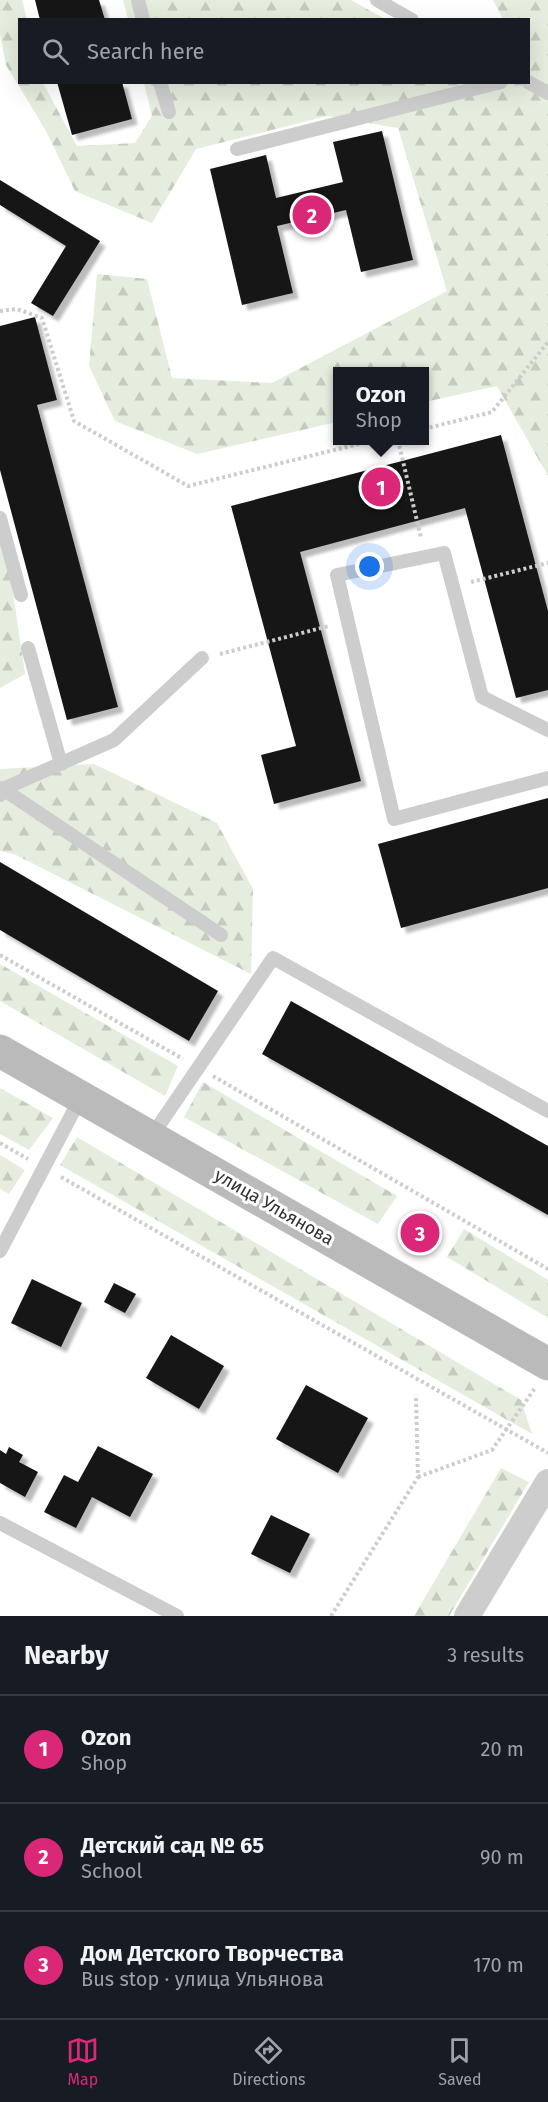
<!DOCTYPE html>
<html lang="en">
<head>
<meta charset="utf-8">
<style>
	:root { --surface:#171b24; --page:#242831; --text:#f1f3f6; --muted:#9ea1a6; --line:#363941; --accent:#db2777 }
	body { margin:0; font-family:"Fira Sans",sans-serif; background:var(--page); color:var(--text) }
	.you { position:absolute; left:370px; top:567px; width:21px; height:21px; margin:-15px; border:4px solid #fff; border-radius:50%; background:#1a73e8; box-shadow:0 0 0 9px #1a73e833 }
	.badge { display:grid; place-items:center; width:39px; height:39px; border-radius:50%; background:var(--accent); color:#fff; font-size:20px; font-weight:700 }
	.pin { position:absolute; translate:-50% -50%; border:3px solid #fff; box-shadow:0 2px 6px #0006 }
	.popup { position:absolute; left:333px; top:367px; width:96px; height:78px; box-sizing:border-box; display:grid; place-content:center; border-radius:0px; background:var(--surface); filter:drop-shadow(0 2px 4px #0005); font-size:20px; white-space:nowrap; color:var(--muted) }
	.popup b { font-size:22px; color:var(--text) }
	.popup::after { content:''; position:absolute; left:50%; top:100%; margin-left:-12px; border:12px solid transparent; border-top-color:var(--surface) }
	.list { margin:0; padding:0; list-style:none }
	h2 { display:flex; justify-content:space-between; align-items:center; height:78px; margin:0; padding:0 24px; font-size:26px }
	h2 small { font-size:20px; font-weight:400; color:var(--muted) }
	.list li { display:grid; grid-template-columns:39px 1fr auto; gap:18px; align-items:center; box-sizing:border-box; height:108px; padding:0 24px; border-top:2px solid var(--line) }
	.list b { display:block; font-size:22px; white-space:nowrap }
	.list p { margin:0; font-size:20px; white-space:nowrap; color:var(--muted) }
	.list em { font-size:20px; font-style:normal; color:var(--muted) }
	.icon { flex:none; width:33px; height:33px; fill:none; stroke:currentColor; stroke-width:2; stroke-linecap:round; stroke-linejoin:round }
	.map { position:relative; flex:none; width:548px; height:1616px; overflow:hidden }
	.search { position:absolute; background:var(--surface); box-shadow:0 6px 24px #0002; left:18px; right:18px; top:18px; height:66px; display:flex; align-items:center; gap:15px; box-sizing:border-box; padding:0 21px; border-radius:0px; color:var(--muted); font-size:22px }
	.sheet { height:402px; background:var(--surface) }
	nav { display:flex; justify-content:space-around; align-items:center; box-sizing:border-box; height:84px; border-top:2px solid var(--line); background:var(--surface); font-size:16px; color:var(--muted) }
	nav a { display:grid; justify-items:center; gap:3px }
	nav .on { color:var(--accent) }
	.map>svg:first-child { display:block }
</style>
</head>
<body>
<div class="map">
<svg width="548" height="1616" viewBox="0 0 548 1616">
	<defs>
		<pattern id="forest-firs" width="22" height="20" patternUnits="userSpaceOnUse" patternTransform="scale(1.5)"><rect width="22" height="20" fill="#e5edde"/><path d="M5 1l3.5 6h-7zM16 11l3.5 6h-7z" fill="#c5ccbf"/></pattern>
		<filter id="shadow"><feDropShadow dx="5.5" dy="5.5" stdDeviation="1.5" flood-color="#0004"/></filter>
	</defs>
	<rect width="100%" height="100%" fill="#fff"/>
	<g fill="url(#forest-firs)">
		<polygon points="0,0 22,0 27,19 20,20 20,82 43,83 77,146 135,143 152,116 144,83 528,82 528,20 503,19 493,0 548,0 548,476 497,386 425,402 424,372 338,372 337,422 197,454 115,421 89,366 97,274 147,279 172,378 272,383 447,291 398,128 327,116 196,149 152,223 75,191 45,129 6,65 0,34"/>
		<polygon points="123,0 351,0 385,19 128,19"/>
		<polygon points="0,536 9,565 25,674 0,688"/>
		<polygon points="94,764 217,823 253,889 251,974 14,854 0,851 0,769"/>
		<polygon points="0,964 178,1066 165,1096 0,1001"/>
		<polygon points="203,1082 397,1196 378,1224 184,1117"/>
		<polygon points="0,1088 53,1118 29,1150 0,1134"/>
		<polygon points="77,1137 521,1400 532,1434 60,1165"/>
		<polygon points="0,1155 25,1170 9,1194 0,1189"/>
		<polygon points="464,1229 548,1280 548,1318 447,1257"/>
		<polygon points="501,1468 529,1482 449,1616 414,1616"/>
	</g>
	<g fill="#171717" filter="url(#shadow)">
		<polygon points="35,0 99,0 105,20 40,20"/>
		<polygon points="57,82 122,82 132,119 72,135"/>
		<polygon points="382,131 413,260 361,272 346,210 277,226 293,293 242,305 210,169 266,155 276,198 343,182 333,142"/>
		<polygon points="0,180 100,241 53,316 31,303 66,246 0,205"/>
		<polygon points="35,317 57,400 37,405 118,707 67,720 0,470 0,326"/>
		<polygon points="501,435 548,611 548,690 516,698 465,508 300,552 361,781 274,804 261,755 296,746 231,506"/>
		<polygon points="548,798 548,888 401,928 378,844"/>
		<polygon points="0,862 218,991 189,1041 0,930"/>
		<polygon points="291,1001 548,1146 548,1215 262,1054"/>
		<polygon points="32,1279 82,1303 61,1347 11,1323"/>
		<polygon points="114,1283 136,1294 125,1313 104,1302"/>
		<polygon points="171,1335 224,1366 199,1409 146,1378"/>
		<polygon points="306,1385 368,1418 338,1473 276,1439"/>
		<polygon points="98,1446 153,1474 130,1517 92,1497 76,1528 44,1512 64,1475 78,1482"/>
		<polygon points="9,1447 23,1455 19,1462 38,1472 25,1497 0,1483 0,1450 6,1454"/>
		<polygon points="271,1515 310,1534 290,1573 251,1554"/>
	</g>
	<g fill="none" stroke-linecap="round" stroke-linejoin="round">
		<g stroke="#cdcdcd" stroke-width="4" stroke-dasharray="3 3" stroke-linecap="butt">
			<polyline points="0,311 17,309 42,318 74,421 188,486 375,440"/>
			<polyline points="424,429 492,412 548,342"/>
			<polyline points="398,440 421,538"/>
			<polyline points="471,582 548,563"/>
			<polyline points="220,654 329,626"/>
			<polyline points="0,955 183,1059"/>
			<polyline points="213,1076 548,1269"/>
			<polyline points="0,1143 28,1159"/>
			<polyline points="61,1177 548,1453"/>
			<polyline points="418,1477 492,1450 535,1388"/>
			<polyline points="331,1616 418,1477 416,1397"/>
		</g>
		<g stroke="#cdcdcd" stroke-width="14">
			<polyline points="138,0 143,20"/>
			<polyline points="377,0 412,20"/>
			<polyline points="160,82 169,112"/>
			<polyline points="528,82 548,93"/>
			<polyline points="237,149 501,82"/>
			<polyline points="0,518 21,595"/>
			<polyline points="28,648 61,764"/>
			<polyline points="548,730 482,697 444,553 337,575 394,819 548,778"/>
			<polyline points="0,788 3,789 114,740 202,658"/>
			<polyline points="0,795 3,789 221,935"/>
			<polyline points="151,1137 273,958 548,1111"/>
			<polyline points="0,1251 81,1097"/>
			<polyline points="0,1523 177,1616"/>
		</g>
		<polyline stroke="#cdcdcd" stroke-width="26" points="467,1616 548,1482"/>
		<polyline stroke="#bababa" stroke-width="33" points="0,1051 548,1364"/>
	</g>
	<g text-anchor="middle" stroke-width="6" stroke-linejoin="round" paint-order="stroke">
		<g font-size="18" fill="#303030" stroke="#fff">
			<text transform="translate(274 1207) rotate(30)" y="6">улица Ульянова</text>
		</g>
	</g>
</svg>
<div class="you"></div>
<div class="pin badge" style="left:381px;top:487px">1</div>
<div class="popup"><b>Ozon</b>Shop</div>
<div class="pin badge" style="left:312px;top:215px">2</div>
<div class="pin badge" style="left:420px;top:1233px">3</div>
<div class="search"><svg class="icon" aria-label="search" viewBox="0 0 24 24"><circle cx="10" cy="10" r="6"/><path d="M15 15l6 6"/></svg>Search here</div>
</div>
<section class="sheet">
<h2>Nearby<small>3 results</small></h2>
<ul class="list">
<li><span class="badge">1</span><div><b>Ozon</b><p>Shop</p></div><em>20 m</em></li>
<li><span class="badge">2</span><div><b>Детский сад № 65</b><p>School</p></div><em>90 m</em></li>
<li><span class="badge">3</span><div><b>Дом Детского Творчества</b><p>Bus stop · улица Ульянова</p></div><em>170 m</em></li>
</ul>
</section>
<nav>
<a class="on"><svg class="icon" aria-label="map" viewBox="0 0 24 24"><path d="M3 6l6-2 6 2 6-2v14l-6 2-6-2-6 2zM9 4v14M15 6v14"/></svg>Map</a>
<a><svg class="icon" aria-label="directions" viewBox="0 0 24 24"><path d="M12 3l9 9-9 9-9-9zM9 14v-3h6M13 9l2 2-2 2"/></svg>Directions</a>
<a><svg class="icon" aria-label="saved" viewBox="0 0 24 24"><path d="M7 4h10v16l-5-4-5 4z"/></svg>Saved</a>
</nav>
</body>
</html>
